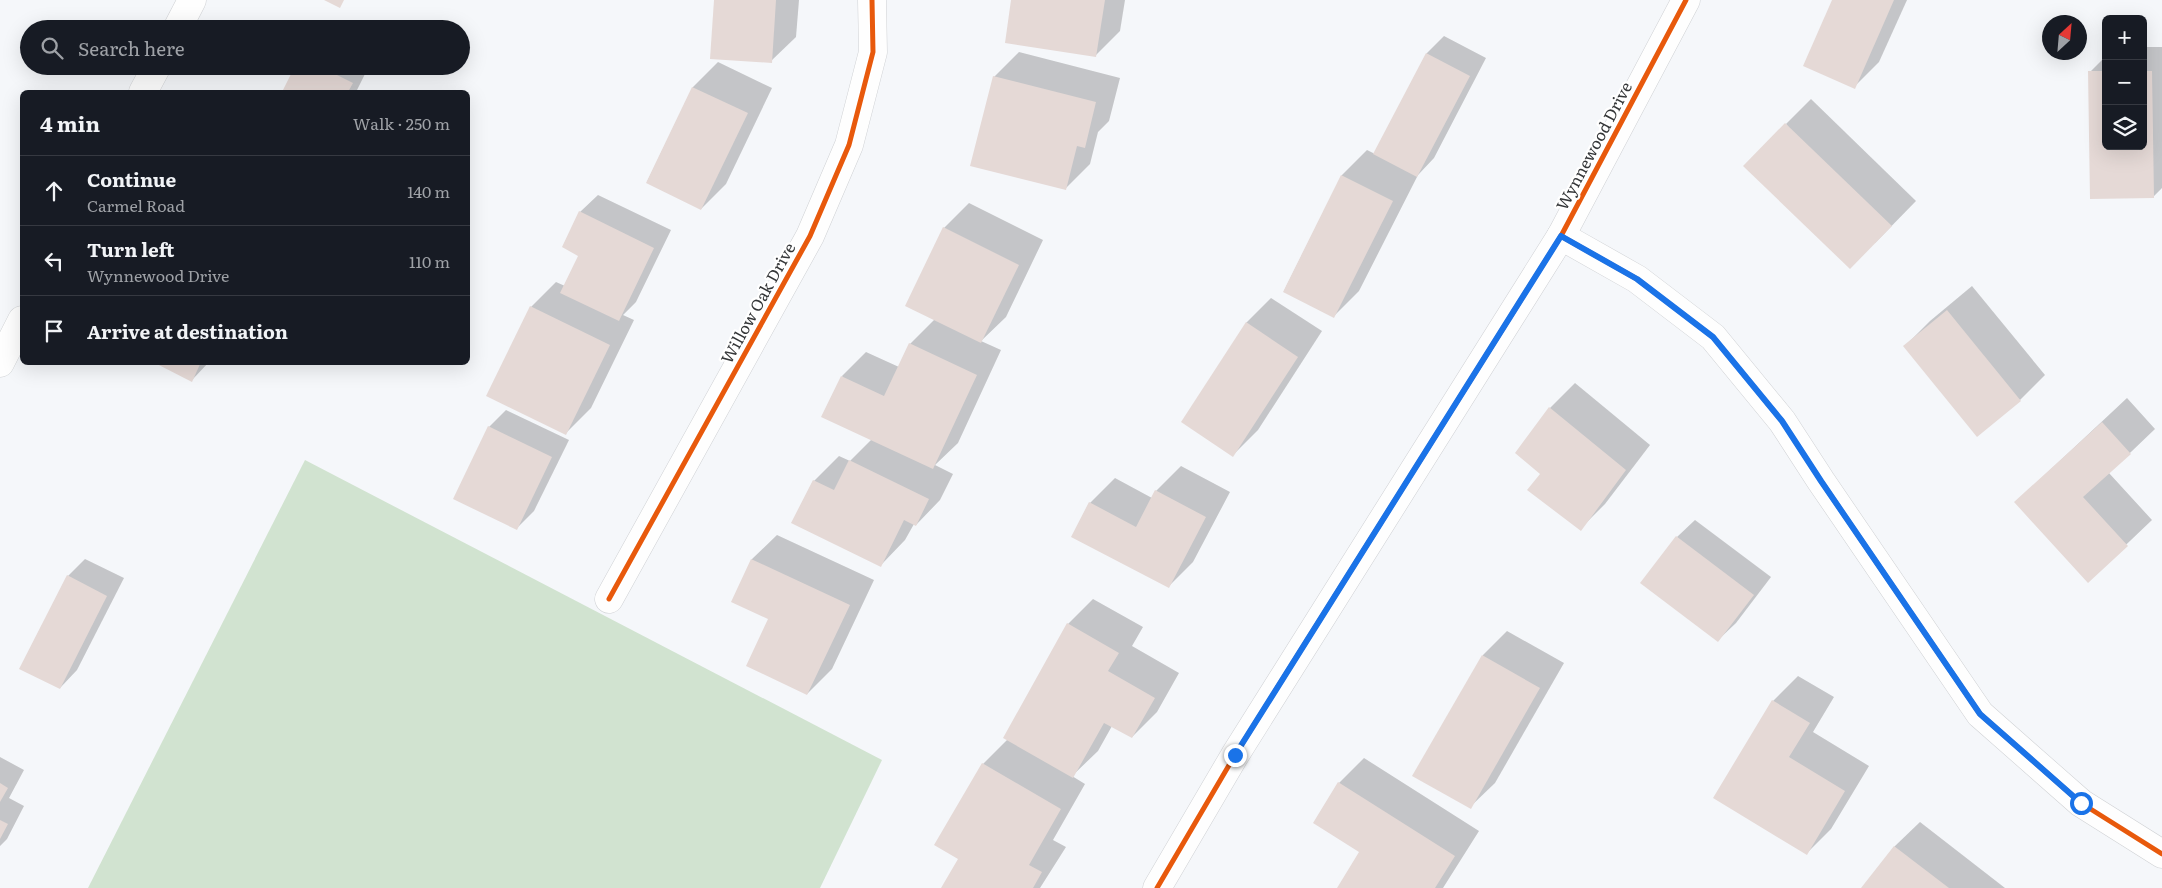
<!DOCTYPE html>
<html lang="en">
<head>
<meta charset="utf-8">
<style>
	:root { --surface:#171b24; --page:#20242c; --text:#f1f3f6; --muted:#9ea1a6; --line:#363941 }
	body { margin:0; font-family:Literata,serif; background:var(--page); color:var(--text) }
	.controls { position:absolute; right:15px; top:15px; display:grid; overflow:hidden; border-radius:8px; box-shadow:0 5px 20px #0002 }
	.controls button { width:45px; height:45px; display:grid; place-items:center; padding:0; border:0; border-bottom:1px solid var(--line); background:var(--surface); color:var(--text); font:25px sans-serif }
	.compass { position:absolute; left:2042px; top:15px; width:45px; height:45px; border-radius:50%; background:var(--surface); box-shadow:0 5px 20px #0002; rotate:26deg }
	.stop { position:absolute; width:15px; height:15px; margin:-11px; border:4px solid #1a73e8; border-radius:50%; background:#fff }
	.stop.end { background:#1a73e8; border-color:#fff; box-shadow:0 1px 5px #0008 }
	.list { margin:0; padding:0; list-style:none }
	h2 { display:flex; justify-content:space-between; align-items:center; height:65px; margin:0; padding:0 20px; font-size:21px }
	h2 small { font-size:16px; font-weight:400; color:var(--muted) }
	.list li { display:grid; grid-template-columns:32px 1fr auto; gap:15px; align-items:center; box-sizing:border-box; height:70px; padding:0 20px; border-top:1px solid var(--line) }
	.list b { display:block; font-size:19px; white-space:nowrap }
	.list p { margin:0; font-size:16px; white-space:nowrap; color:var(--muted) }
	.list em { font-size:16px; font-style:normal; color:var(--muted) }
	.icon { flex:none; width:28px; height:28px; fill:none; stroke:currentColor; stroke-width:2; stroke-linecap:round; stroke-linejoin:round }
	.map { position:relative; flex:none; width:2162px; height:888px; overflow:hidden }
	.search { position:absolute; background:var(--surface); box-shadow:0 5px 20px #0002; left:20px; top:20px; width:450px; height:55px; display:flex; align-items:center; gap:12px; box-sizing:border-box; padding:0 18px; border-radius:28px; color:var(--muted); font-size:19px }
	.panel { position:absolute; background:var(--surface); box-shadow:0 5px 20px #0002; left:20px; top:90px; width:450px; height:275px; border-radius:8px }
	.map>svg:first-child { display:block }
</style>
</head>
<body>
<div class="map">
<svg width="2162" height="888" viewBox="0 0 2162 888">
	<rect width="100%" height="100%" fill="#f5f7fa"/>
	<polygon fill="#d1e3d0" points="305,460 882,760 820,888 88,888"/>
	<g fill="#0003">
		<polygon points="715,0 799,0 796,37 771,61"/>
		<polygon points="1012,0 1125,0 1120,31 1095,56"/>
		<polygon points="1834,0 1907,0 1879,62 1854,87"/>
		<polygon points="1444,36 1486,58 1434,158 1418,175 1359,291 1334,316 1284,291 1342,175 1367,150 1375,154 1427,53"/>
		<polygon points="2143,47 2162,47 2162,188 2153,197 2091,198 2090,72 2106,56 2106,146 2143,146"/>
		<polygon points="1019,52 1120,78 1109,121 1098,132 1090,164 1065,189 994,77"/>
		<polygon points="718,62 772,88 726,184 701,209 647,182 693,87"/>
		<polygon points="296,66 369,66 356,92 283,92"/>
		<polygon points="1811,99 1916,201 1875,243 1786,124"/>
		<polygon points="598,195 671,230 636,302 623,315 634,320 591,408 566,433 531,307 556,282 565,286 580,255 580,212"/>
		<polygon points="969,203 1043,240 1006,317 981,341 1001,350 958,443 935,465 953,474 940,500 916,525 914,524 905,540 881,565 814,481 839,456 850,461 872,439 842,376 866,352 899,367 910,344 935,319 944,228"/>
		<polygon points="1972,286 2045,375 2020,400 1905,346 1930,321"/>
		<polygon points="1271,298 1322,331 1258,430 1233,455 1246,323"/>
		<polygon points="156,362 209,362 192,380"/>
		<polygon points="1575,383 1650,445 1605,504 1580,529 1541,473 1550,408"/>
		<polygon points="2127,398 2155,429 2109,473 2152,520 2088,581 2016,502"/>
		<polygon points="506,410 569,440 534,511 517,528 489,427"/>
		<polygon points="1181,466 1230,492 1193,562 1168,587 1090,503 1115,478 1152,498 1156,491"/>
		<polygon points="1695,520 1771,577 1736,623 1718,640 1677,537"/>
		<polygon points="777,535 874,580 832,669 807,694 770,619 733,601 752,559"/>
		<polygon points="85,559 124,578 77,670 60,688 68,576"/>
		<polygon points="1093,599 1143,627 1132,646 1179,673 1157,712 1132,737 1112,726 1098,751 1072,776 1085,784 1053,840 1066,847 1040,888 943,888 960,859 983,764 1008,739 1068,624"/>
		<polygon points="1507,631 1564,663 1495,783 1470,807 1483,655"/>
		<polygon points="1798,676 1834,697 1813,732 1869,766 1831,829 1806,854 1773,701"/>
		<polygon points="0,757 24,770 9,798 24,806 7,839 0,846"/>
		<polygon points="1364,758 1479,831 1443,888 1338,888 1361,852 1339,783"/>
		<polygon points="1920,822 2005,888 1863,888 1895,846"/>
	</g>
	<g fill="#e5d9d6">
		<polygon points="324,0 344,0 340,8"/>
		<polygon points="714,0 776,0 772,63 710,59"/>
		<polygon points="1011,0 1105,0 1096,57 1005,43"/>
		<polygon points="1832,0 1894,0 1855,89 1803,66"/>
		<polygon points="1426,53 1470,76 1417,177 1373,154"/>
		<polygon points="295,66 319,66 353,83 348,92 282,92"/>
		<polygon points="2088,71 2106,71 2106,146 2143,146 2143,71 2152,71 2154,198 2090,199"/>
		<polygon points="993,76 1096,102 1085,148 1077,146 1066,190 970,166"/>
		<polygon points="692,87 748,113 701,210 646,183"/>
		<polygon points="1785,123 1892,226 1850,269 1743,166"/>
		<polygon points="1341,175 1393,201 1334,318 1283,292"/>
		<polygon points="579,211 654,248 619,321 560,293 578,256 562,247"/>
		<polygon points="943,227 1019,265 981,343 905,306"/>
		<polygon points="530,306 610,345 566,435 486,396"/>
		<polygon points="1947,310 2021,401 1977,437 1903,346"/>
		<polygon points="1246,322 1298,357 1233,457 1181,422"/>
		<polygon points="909,343 977,375 933,469 821,417 841,376 884,396"/>
		<polygon points="153,362 201,362 192,382"/>
		<polygon points="1549,407 1626,470 1581,531 1527,490 1540,474 1515,453"/>
		<polygon points="2102,422 2131,454 2083,497 2128,546 2088,583 2014,502"/>
		<polygon points="488,426 552,457 517,530 453,499"/>
		<polygon points="849,460 929,499 916,526 904,520 881,567 791,523 813,480 834,490"/>
		<polygon points="1155,490 1206,517 1169,588 1071,537 1089,502 1136,527"/>
		<polygon points="1676,536 1754,595 1718,642 1640,583"/>
		<polygon points="751,559 850,605 807,695 746,666 768,619 731,602"/>
		<polygon points="67,575 107,596 60,689 19,669"/>
		<polygon points="1067,623 1119,653 1108,671 1155,698 1132,738 1104,723 1073,778 1003,738"/>
		<polygon points="1482,655 1540,688 1471,809 1412,776"/>
		<polygon points="1772,700 1810,723 1789,757 1845,791 1807,855 1713,798"/>
		<polygon points="982,763 1061,809 1029,865 1042,872 1033,888 941,888 958,859 934,845"/>
		<polygon points="1338,782 1455,856 1435,888 1337,888 1359,852 1313,823"/>
		<polygon points="0,783 8,788 0,802"/>
		<polygon points="0,820 8,824 0,839"/>
		<polygon points="1894,846 1949,888 1861,888"/>
	</g>
	<g fill="none" stroke-linecap="round" stroke-linejoin="round">
		<defs>
			<g id="minor">
				<polyline points="177,29 192,0"/>
				<polyline points="143,92 157,66"/>
				<polyline points="1561,236 1637,279 1713,337 1782,421 1821,481 1980,714 2081,803 2162,854"/>
				<polyline points="0,363 22,320"/>
				<polyline points="609,599 810,236 849,145 873,52 872,0"/>
				<polyline points="1157,888 1235,755 1561,236 1686,0"/>
			</g>
		</defs>
		<use href="#minor" stroke="#cfd1d4" stroke-width="29"/>
		<use href="#minor" stroke="#fefefe" stroke-width="28"/>
		<defs>
			<g id="cycleway">
				<polyline points="1561,236 1637,279 1713,337 1782,421 1821,481 1980,714 2081,803 2162,854"/>
				<polyline points="609,599 810,236 849,145 873,52 872,0"/>
				<polyline points="1157,888 1235,755 1561,236 1686,0"/>
			</g>
		</defs>
		<use href="#cycleway" stroke="#fff" stroke-width="8"/>
		<use href="#cycleway" stroke="#e8590c" stroke-width="5"/>
	</g>
	<g fill="none" stroke-linecap="round" stroke-linejoin="round">
		<polyline stroke="#1a73e8" stroke-width="6" points="1235,755 1561,236 1637,279 1713,337 1782,421 1821,481 1980,714 2081,803"/>
	</g>
	<g text-anchor="middle" stroke-width="4.5" stroke-linejoin="round" paint-order="stroke">
		<g font-size="16" fill="#343638" stroke="#fff">
			<text transform="translate(1594 146) rotate(-62)" y="6">Wynnewood Drive</text>
			<text transform="translate(758 303) rotate(-61)" y="6">Willow Oak Drive</text>
		</g>
	</g>
</svg>
<div class="controls">
<button>+</button>
<button>−</button>
<button><svg class="icon" aria-label="layers" viewBox="0 0 24 24"><path d="M12 4l9 5-9 5-9-5zM3 14l9 5 9-5"/></svg></button>
</div>
<svg class="compass" viewBox="-18 -18 36 36"><path d="M0-13l5 13h-10z" fill="#e53935"/><path d="M0 13l5-13h-10z" fill="#9ea1a6"/></svg>
<div class="stop" style="left:2081px;top:803px"></div>
<div class="stop end" style="left:1235px;top:755px"></div>
<div class="search"><svg class="icon" aria-label="search" viewBox="0 0 24 24"><circle cx="10" cy="10" r="6"/><path d="M15 15l6 6"/></svg>Search here</div>
<section class="panel">
<h2>4 min<small>Walk · 250 m</small></h2>
<ul class="list">
<li><svg class="icon" aria-label="ahead" viewBox="0 0 24 24"><path d="M12 20V5M6 11l6-6 6 6"/></svg><div><b>Continue</b><p>Carmel Road</p></div><em>140 m</em></li>
<li><svg class="icon" aria-label="left" viewBox="0 0 24 24"><path d="M17 20v-9H6M10 6l-5 5 5 5"/></svg><div><b>Turn left</b><p>Wynnewood Drive</p></div><em>110 m</em></li>
<li><svg class="icon" aria-label="arrive" viewBox="0 0 24 24"><path d="M6 21V4h12l-3 4 3 4H6"/></svg><div><b>Arrive at destination</b></div></li>
</ul>
</section>
</div>
</body>
</html>
